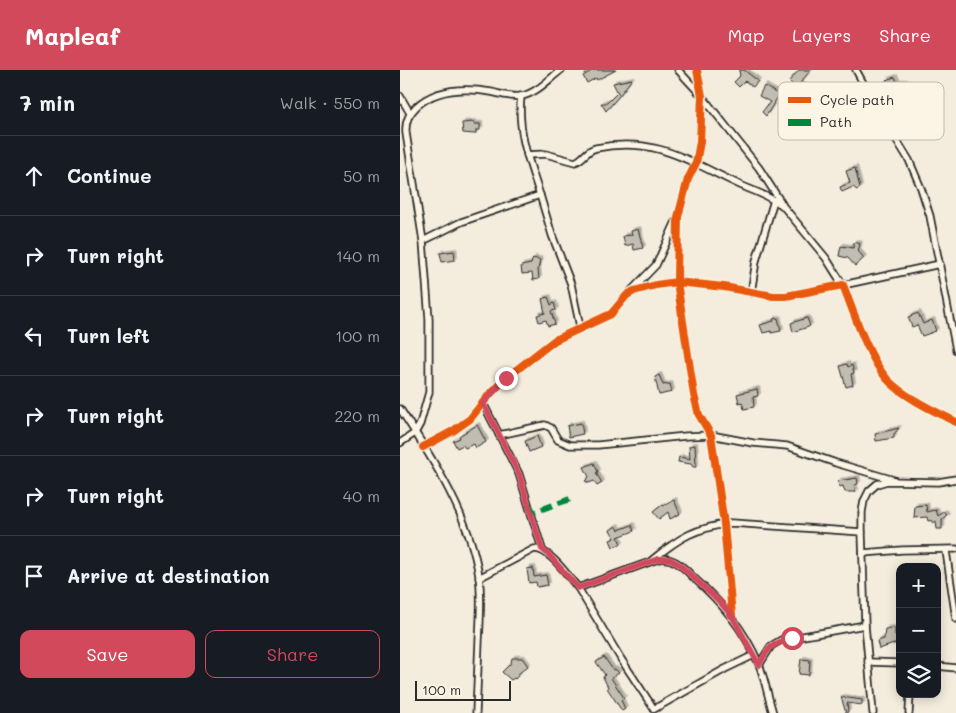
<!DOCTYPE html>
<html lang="en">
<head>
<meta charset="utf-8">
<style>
	:root { --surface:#171b24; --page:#20242c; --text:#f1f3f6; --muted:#9ea1a6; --line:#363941; --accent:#d1495b }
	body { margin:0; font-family:Mali,sans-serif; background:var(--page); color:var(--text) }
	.controls { position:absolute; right:15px; bottom:15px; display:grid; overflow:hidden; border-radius:10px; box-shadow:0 2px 12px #0003 }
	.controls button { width:45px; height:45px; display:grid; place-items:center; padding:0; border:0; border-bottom:1px solid var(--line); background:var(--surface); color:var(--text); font:25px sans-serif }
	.scale { position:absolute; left:15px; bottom:12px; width:96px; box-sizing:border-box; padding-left:5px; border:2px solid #2b2b2b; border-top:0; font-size:14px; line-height:18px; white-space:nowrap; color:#2b2b2b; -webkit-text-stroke:4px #fcf5e5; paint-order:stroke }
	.stop { position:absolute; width:15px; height:15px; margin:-11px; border:4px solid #d1495b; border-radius:50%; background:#fff }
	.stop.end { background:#d1495b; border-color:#fff; box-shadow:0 1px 5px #0008 }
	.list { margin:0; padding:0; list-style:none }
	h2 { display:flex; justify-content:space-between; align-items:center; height:65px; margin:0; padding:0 20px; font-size:21px }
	h2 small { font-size:16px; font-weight:400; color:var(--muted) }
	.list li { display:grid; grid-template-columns:32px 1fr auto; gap:15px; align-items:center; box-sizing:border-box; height:80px; padding:0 20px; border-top:1px solid var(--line) }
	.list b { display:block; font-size:19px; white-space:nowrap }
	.list em { font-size:16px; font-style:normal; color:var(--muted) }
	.actions { display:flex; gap:10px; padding:15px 20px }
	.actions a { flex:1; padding:11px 0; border:1px solid var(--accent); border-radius:10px; text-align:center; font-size:18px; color:var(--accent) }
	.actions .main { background:var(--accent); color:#fff }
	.icon { flex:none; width:28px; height:28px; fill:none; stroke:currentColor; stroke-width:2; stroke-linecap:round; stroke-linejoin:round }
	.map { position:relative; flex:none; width:556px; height:643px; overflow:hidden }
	header { display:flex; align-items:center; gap:30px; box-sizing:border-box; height:70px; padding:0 25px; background:var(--accent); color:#fff }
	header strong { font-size:24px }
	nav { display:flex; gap:28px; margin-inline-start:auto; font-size:18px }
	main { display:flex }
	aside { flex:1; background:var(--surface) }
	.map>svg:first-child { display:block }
</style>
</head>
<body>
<header>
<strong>Mapleaf</strong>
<nav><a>Map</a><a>Layers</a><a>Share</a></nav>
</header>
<main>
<aside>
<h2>7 min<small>Walk · 550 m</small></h2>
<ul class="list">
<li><svg class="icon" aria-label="ahead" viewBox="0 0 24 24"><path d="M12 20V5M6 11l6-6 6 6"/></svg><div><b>Continue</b></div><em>50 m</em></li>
<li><svg class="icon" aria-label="right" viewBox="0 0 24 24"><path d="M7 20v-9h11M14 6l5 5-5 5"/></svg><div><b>Turn right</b></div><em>140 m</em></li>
<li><svg class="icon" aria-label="left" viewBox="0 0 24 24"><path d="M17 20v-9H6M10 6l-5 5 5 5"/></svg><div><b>Turn left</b></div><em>100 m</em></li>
<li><svg class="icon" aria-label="right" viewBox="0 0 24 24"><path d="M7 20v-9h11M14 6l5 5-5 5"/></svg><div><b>Turn right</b></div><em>220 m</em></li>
<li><svg class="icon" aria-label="right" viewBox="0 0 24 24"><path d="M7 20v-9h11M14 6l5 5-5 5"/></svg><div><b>Turn right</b></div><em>40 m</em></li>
<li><svg class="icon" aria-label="arrive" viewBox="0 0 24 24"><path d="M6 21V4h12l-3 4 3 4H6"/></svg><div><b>Arrive at destination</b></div></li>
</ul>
<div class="actions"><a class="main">Save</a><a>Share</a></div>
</aside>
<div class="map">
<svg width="556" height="643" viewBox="0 0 556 643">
	<defs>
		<filter id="shadow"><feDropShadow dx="2.5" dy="-2.5" stdDeviation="0" flood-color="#0004"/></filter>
	</defs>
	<rect width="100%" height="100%" fill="#f4edde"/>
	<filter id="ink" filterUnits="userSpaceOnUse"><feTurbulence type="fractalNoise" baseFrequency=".02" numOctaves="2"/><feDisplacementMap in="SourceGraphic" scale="10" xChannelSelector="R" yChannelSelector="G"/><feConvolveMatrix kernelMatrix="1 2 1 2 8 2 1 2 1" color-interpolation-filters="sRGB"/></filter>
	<g filter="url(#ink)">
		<g fill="#c2bdb1" stroke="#2b2b2b" filter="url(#shadow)">
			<polygon points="193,0 216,0 197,10 196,8 187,13 183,6"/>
			<polygon points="339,0 344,0 358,11 353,17 345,11 339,17 334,12 340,6"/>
			<polygon points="399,0 411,0 400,13 409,22 402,29 397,25 400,22 389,11"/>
			<polygon points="495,7 497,12 505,12 505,15 509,14 510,20 496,22 493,14 488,15 486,10"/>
			<polygon points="232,9 219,26 206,41 201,33 207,33 217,23 219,25 213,13"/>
			<polygon points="364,16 379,25 366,46 362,42 370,32 359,26"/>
			<polygon points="74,52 74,54 80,54 80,60 76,60 76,63 74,64 63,63 62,53"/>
			<polygon points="455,98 460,118 457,120 453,117 442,122 440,117 450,113 446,101"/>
			<polygon points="238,159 243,178 234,180 233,174 225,176 223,166 232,165 231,161"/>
			<polygon points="454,172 460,174 458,181 464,188 455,196 448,188 439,186 441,176 453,178"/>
			<polygon points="54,181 55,190 42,192 40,183"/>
			<polygon points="133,188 140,190 138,200 139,209 133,210 132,203 122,204 121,196 131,194"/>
			<polygon points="148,227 151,235 154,233 156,240 151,241 155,254 148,256 146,250 139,252 137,245 145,243 142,229"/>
			<polygon points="518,243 523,254 532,250 536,261 522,266 517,255 512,257 508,247"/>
			<polygon points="378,248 381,261 371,263 371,261 363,263 360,255 374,251 373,249"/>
			<polygon points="407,248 410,256 408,257 393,262 391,253"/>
			<polygon points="447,294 448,297 452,295 454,303 451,304 453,315 446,317 440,296"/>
			<polygon points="259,305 263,315 270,314 272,322 259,325 255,307"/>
			<polygon points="357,319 358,326 353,327 354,337 344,339 342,332 339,333 337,324"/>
			<polygon points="181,353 183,364 169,367 167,356"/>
			<polygon points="77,355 86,372 76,378 74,374 65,378 63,375 57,378 53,371 60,368 59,366"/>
			<polygon points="499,358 494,364 494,368 476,371 475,364"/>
			<polygon points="137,366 141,377 129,382 125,371"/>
			<polygon points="295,375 296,397 293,397 291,394 278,392 279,387 290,389 289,376"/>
			<polygon points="194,393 198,402 196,403 202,413 197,416 194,411 189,413 185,411 189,407 184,397"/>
			<polygon points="457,408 458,414 454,415 456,422 445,422 443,416 439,417 438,411"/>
			<polygon points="274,430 280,444 270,449 268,442 259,449 253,442 262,435 263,436"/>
			<polygon points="526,435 527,442 536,440 538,446 544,442 547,445 542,449 542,459 537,459 536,451 533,453 532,450 528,451 527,447 514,448 515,436"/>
			<polygon points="232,455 234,461 218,467 221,474 213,477 210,470 215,468 210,460 216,456 219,460"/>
			<polygon points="133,498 134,507 146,505 148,515 137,517 136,512 129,513 127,499"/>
			<polygon points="495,558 495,566 500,564 500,572 479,579 477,571 484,569 485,559"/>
			<polygon points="204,587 213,600 215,599 219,603 211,608 224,628 221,630 225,639 222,641 207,618 208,617 203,607 205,605 196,592"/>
			<polygon points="112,588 122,588 128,596 118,604 119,605 115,609 114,608 111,610 102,602 111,593"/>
			<polygon points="401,589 410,590 409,605 399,604"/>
			<polygon points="441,627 462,630 462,635 447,633 448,642 446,643"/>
		</g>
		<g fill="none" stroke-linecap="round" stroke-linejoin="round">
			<defs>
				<g id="minor">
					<polyline points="278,0 302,26 359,98 382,134"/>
					<polyline points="456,0 475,35 509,90 521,118 530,146 556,280"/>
					<polyline points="0,26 10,43"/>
					<path d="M127,85L146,84L175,92C184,89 186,80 196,78C256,66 288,91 338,114C353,121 370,126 383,136L426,188L443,215L540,194"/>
					<polyline points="140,125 152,165 171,214 180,257"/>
					<path d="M23,171L61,152L140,125C129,92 117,61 121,26"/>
					<polyline points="230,222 256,195 277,149"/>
					<polyline points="351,223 356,191 374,130"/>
					<polyline points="83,333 119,404 142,479"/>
					<path d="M0,339C33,389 70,447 79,506C82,527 80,550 79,571C78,595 77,619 76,643"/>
					<polyline points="99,365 145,355 151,358 158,370 170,375 198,375 286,366 311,365 353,373 387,376 436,393 494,410"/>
					<path d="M0,373L15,363L20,354L29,322V249L23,171L6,63C5,51 9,44 17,36C37,18 67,18 91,22C101,24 113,28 122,26C137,23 149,9 161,0"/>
					<polyline points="23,377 53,361 70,349 89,325 106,308 155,270 211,244 227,225 234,221 256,215 277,212 278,147 288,109 296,93 300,72 302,26 297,0"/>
					<polyline points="546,481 556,549"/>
					<polyline points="463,483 502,480 556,479"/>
					<path d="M252,490C280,467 295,458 332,453L462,462"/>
					<path d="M79,508L134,479C149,478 169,507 178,518L258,489C274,486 284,498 294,508C322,533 344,559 359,594C365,610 368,627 373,643"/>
					<polyline points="178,518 221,589 254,639 325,599 354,585"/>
					<path d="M332,545L324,454L311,365L299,345L294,325L277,212L324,217L373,226H386L443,215C454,243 468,287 487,309C502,326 536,342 556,352"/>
					<polyline points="468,592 500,593"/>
					<polyline points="359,595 371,576 381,570 465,555"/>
					<polyline points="537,596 556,598"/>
					<polyline points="473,643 465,555 462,462 462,442 464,431 469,421 477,414 487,411 538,412 556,409"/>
					<polyline points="509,643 510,624"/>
				</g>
			</defs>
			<use href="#minor" stroke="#2b2b2b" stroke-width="9"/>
			<use href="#minor" stroke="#fcf5e5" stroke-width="5.5"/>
			<polyline stroke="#00873e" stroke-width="6" stroke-dasharray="12 6" stroke-linecap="butt" points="128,434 134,442 173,428"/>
			<defs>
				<g id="cycleway">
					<polyline points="23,377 53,361 70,349 89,325 106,308 155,270 211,244 227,225 234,221 256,215 277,212 278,147 288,109 296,93 300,72 302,26 297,0"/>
					<path d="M332,545L324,454L311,365L299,345L294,325L277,212L324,217L373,226H386L443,215C454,243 468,287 487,309C502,326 536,342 556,352"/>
				</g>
			</defs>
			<use href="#cycleway" stroke="#fcf5e5" stroke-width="11"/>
			<use href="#cycleway" stroke="#e8590c" stroke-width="8"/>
		</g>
	</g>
	<g fill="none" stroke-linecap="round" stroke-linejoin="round" filter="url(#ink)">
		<path stroke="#d1495b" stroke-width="6" d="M106,308L83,333L119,404L142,479L148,484L178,518L258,489H270L280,495L320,532L332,546L359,595C368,578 372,573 392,568"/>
	</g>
	<rect x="378" y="12" width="166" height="58" rx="8" fill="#fcf5e5" stroke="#bdb8ad" stroke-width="1"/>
	<rect x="388" y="27" width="23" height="6" fill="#e8590c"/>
	<rect x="388" y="49" width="23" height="7" fill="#00873e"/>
	<g font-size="14" fill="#2b2b2b">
		<text x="420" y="35">Cycle path</text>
		<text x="420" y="57">Path</text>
	</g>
</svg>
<div class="controls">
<button>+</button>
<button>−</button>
<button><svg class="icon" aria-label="layers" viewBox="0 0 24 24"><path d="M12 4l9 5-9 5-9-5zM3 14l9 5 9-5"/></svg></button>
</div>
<div class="scale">100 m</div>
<div class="stop" style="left:392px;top:568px"></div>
<div class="stop end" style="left:106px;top:308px"></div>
</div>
</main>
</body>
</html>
